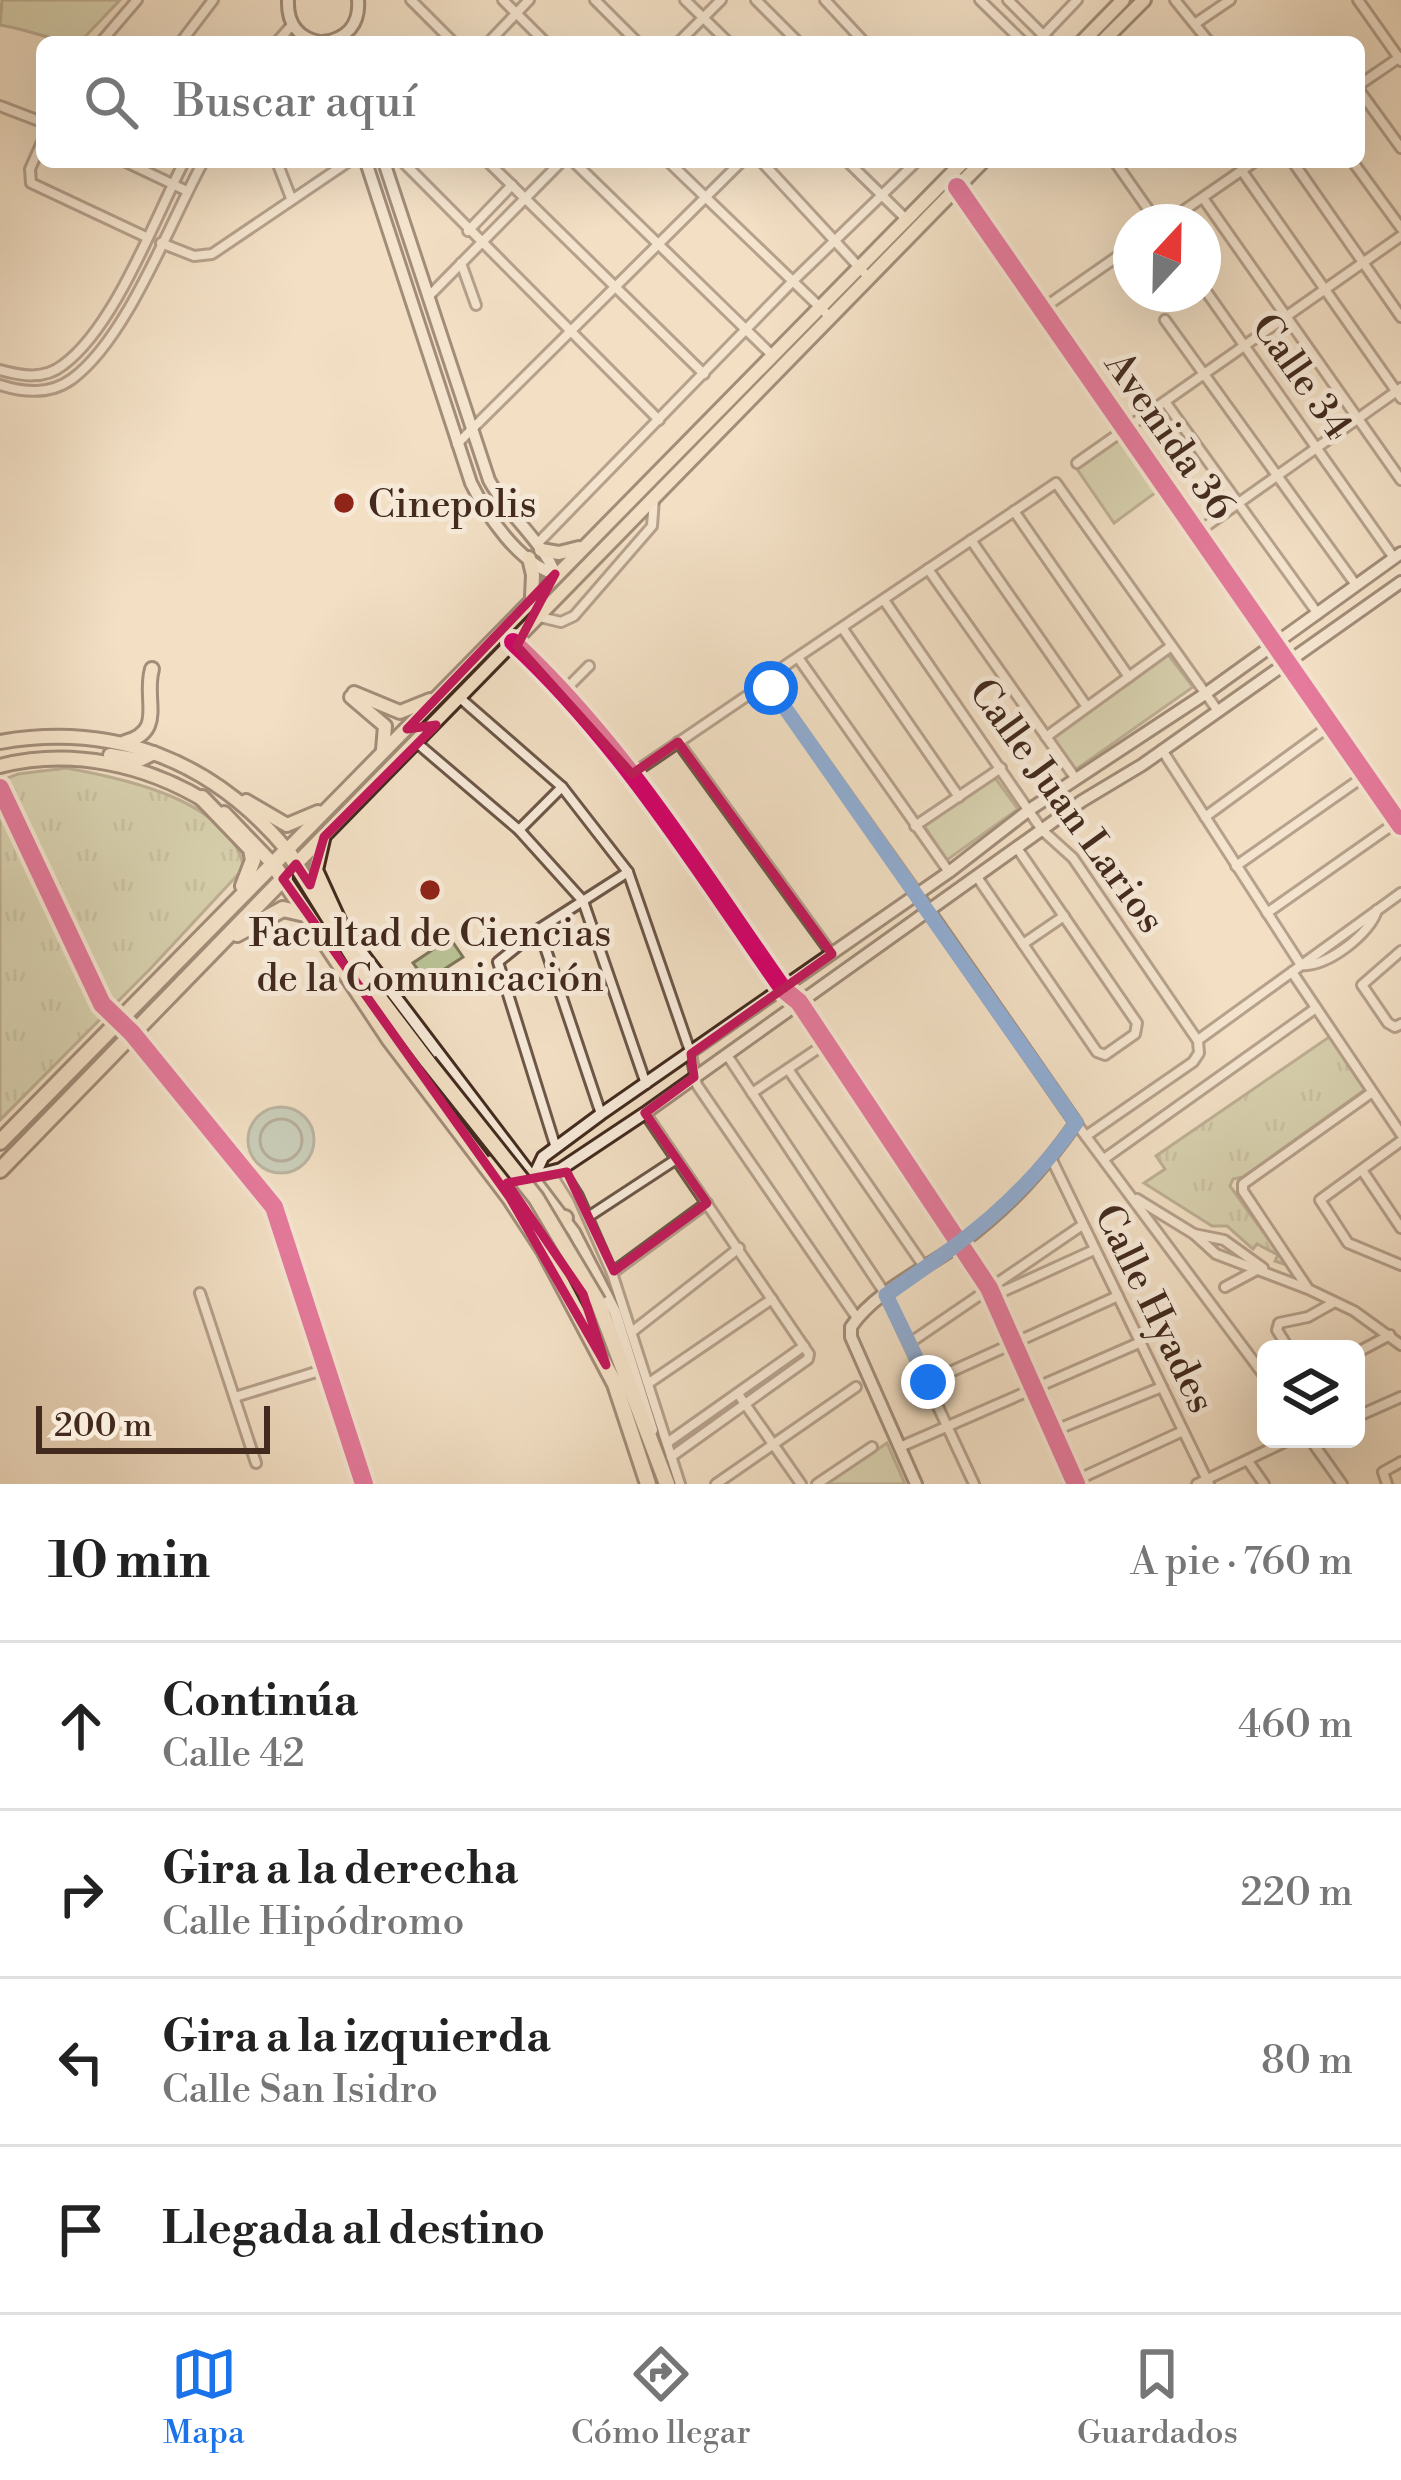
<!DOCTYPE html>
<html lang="es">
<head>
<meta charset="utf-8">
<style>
	:root { --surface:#fff; --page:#f6f6f6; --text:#222; --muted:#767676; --line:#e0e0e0; --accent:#1a73e8 }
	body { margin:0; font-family:"Libre Bodoni",serif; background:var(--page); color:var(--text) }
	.controls { position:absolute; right:36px; bottom:36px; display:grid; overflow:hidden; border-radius:18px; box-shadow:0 12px 48px #0002 }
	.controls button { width:108px; height:108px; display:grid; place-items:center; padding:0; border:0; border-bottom:3px solid var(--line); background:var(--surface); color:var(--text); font:60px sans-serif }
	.compass { position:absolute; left:1113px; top:204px; width:108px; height:108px; border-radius:50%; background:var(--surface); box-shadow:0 12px 48px #0002; rotate:22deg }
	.scale { position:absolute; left:36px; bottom:30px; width:234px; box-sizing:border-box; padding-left:12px; border:6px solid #422a1e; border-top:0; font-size:33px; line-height:42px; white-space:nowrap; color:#422a1e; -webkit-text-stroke:9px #f7ead9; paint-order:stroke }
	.stop { position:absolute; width:36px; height:36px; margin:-27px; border:9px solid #1a73e8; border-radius:50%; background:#fff }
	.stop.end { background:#1a73e8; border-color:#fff; box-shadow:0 3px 12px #0008 }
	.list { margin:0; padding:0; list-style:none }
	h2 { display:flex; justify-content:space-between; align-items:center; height:156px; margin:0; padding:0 48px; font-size:51px }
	h2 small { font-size:39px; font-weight:400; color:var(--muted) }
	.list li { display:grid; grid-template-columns:78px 1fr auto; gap:36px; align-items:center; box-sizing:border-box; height:168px; padding:0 48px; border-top:3px solid var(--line) }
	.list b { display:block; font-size:45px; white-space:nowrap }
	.list p { margin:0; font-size:39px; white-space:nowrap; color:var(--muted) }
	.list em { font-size:39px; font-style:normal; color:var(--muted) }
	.icon { flex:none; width:66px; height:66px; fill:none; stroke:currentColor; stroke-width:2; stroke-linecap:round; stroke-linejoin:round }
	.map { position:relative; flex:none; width:1401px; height:1484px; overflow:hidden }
	.search { position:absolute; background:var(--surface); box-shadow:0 12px 48px #0002; left:36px; right:36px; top:36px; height:132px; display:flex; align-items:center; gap:30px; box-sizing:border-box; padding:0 42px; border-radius:18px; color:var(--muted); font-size:45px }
	.sheet { height:828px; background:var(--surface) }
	nav { display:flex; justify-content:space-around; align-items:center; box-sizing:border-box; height:168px; border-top:3px solid var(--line); background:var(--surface); font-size:33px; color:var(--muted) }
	nav a { display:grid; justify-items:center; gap:6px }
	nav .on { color:var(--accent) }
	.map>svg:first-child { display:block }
</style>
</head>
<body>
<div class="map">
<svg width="1401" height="1484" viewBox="0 0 1401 1484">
	<defs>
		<pattern id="grass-tufts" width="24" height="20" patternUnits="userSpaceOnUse" patternTransform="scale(3)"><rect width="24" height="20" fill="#b9c295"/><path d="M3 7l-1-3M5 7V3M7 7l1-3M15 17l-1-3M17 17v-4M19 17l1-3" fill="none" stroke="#989e79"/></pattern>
	</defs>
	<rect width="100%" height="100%" fill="#f2dfc4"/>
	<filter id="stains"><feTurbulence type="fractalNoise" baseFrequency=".00167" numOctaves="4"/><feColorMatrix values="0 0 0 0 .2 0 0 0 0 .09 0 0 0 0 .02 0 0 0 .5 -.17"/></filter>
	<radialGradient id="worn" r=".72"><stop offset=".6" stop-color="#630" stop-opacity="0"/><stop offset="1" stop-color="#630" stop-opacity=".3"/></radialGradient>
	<g fill="url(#grass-tufts)" stroke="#7e765a" stroke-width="3">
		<path d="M66,768C122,778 231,800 244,868L151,968L0,1120V781L18,774Z"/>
		<polygon points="1332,1035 1366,1089 1243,1177 1233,1179 1230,1186 1287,1265 1275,1261 1278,1255 1257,1244 1253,1249 1227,1226 1212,1226 1144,1183 1165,1169 1156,1156"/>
	</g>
	<g fill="#b9c295" stroke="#7e765a" stroke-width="3">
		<path d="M2,0H120L80,42C54,42 27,29 0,25Z"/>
		<polygon points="1121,437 1159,490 1114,523 1077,469"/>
		<polygon points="1167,653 1193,687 1075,770 1051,736"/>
		<polygon points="993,775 1018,809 947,860 923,824"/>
		<polygon points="450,938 463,957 426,981 413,963"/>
		<polygon points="887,1443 905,1484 826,1484"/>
	</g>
	<circle fill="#9cbdaf" stroke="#788275" stroke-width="3" cx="281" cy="1140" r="33"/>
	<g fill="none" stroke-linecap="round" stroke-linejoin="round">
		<circle stroke="#6f7466" stroke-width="3" cx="281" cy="1140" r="21"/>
		<defs>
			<g id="street">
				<polyline points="411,0 453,42"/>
				<polyline points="503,0 545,42"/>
				<polyline points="595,0 637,42"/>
				<polyline points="685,0 728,42"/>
				<polyline points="756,0 798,42"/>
				<polyline points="825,0 864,42"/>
				<polyline points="980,0 1023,42"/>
				<polyline points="1008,0 1050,42"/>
				<polyline points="1175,0 1209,42"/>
				<polyline points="1358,0 1401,61"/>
				<polyline points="1196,23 1230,0"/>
				<polyline points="101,42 137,0"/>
				<polyline points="181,42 213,0"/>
				<polyline points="277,42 292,25"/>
				<polyline points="489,42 529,0"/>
				<polyline points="679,42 721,0"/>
				<polyline points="1037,42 1077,0"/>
				<polyline points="1359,85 1400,57"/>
				<polyline points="1359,90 1401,148"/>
				<polyline points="0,106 42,122"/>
				<polyline points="42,142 30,169 31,183 146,237"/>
				<polyline points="126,162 187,191"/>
				<polyline points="277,162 291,198"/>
				<polyline points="403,162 659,420"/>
				<polyline points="488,162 704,374"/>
				<polyline points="574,162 771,354"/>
				<polyline points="669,162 830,317"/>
				<polyline points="762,162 869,278"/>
				<polyline points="848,162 906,219"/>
				<polyline points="1115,162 1157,222"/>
				<polyline points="1293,162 1401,317"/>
				<polyline points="1353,162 1401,228"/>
				<polyline points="1242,171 1401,398"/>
				<polyline points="1203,198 1401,480"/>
				<polyline points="1167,222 1254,162"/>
				<polyline points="468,231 512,185"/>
				<polyline points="161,243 194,256 212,254 348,162"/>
				<polyline points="461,263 476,305"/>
				<polyline points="1203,287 1394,558"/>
				<polyline points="428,297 561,162"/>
				<polyline points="1042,309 1131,247"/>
				<polyline points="1165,320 1356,585"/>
				<path d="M0,370C22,376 44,380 63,365C115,327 154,220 184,162"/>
				<path d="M0,385C25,393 50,395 72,379C127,339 170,222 203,162"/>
				<polyline points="1166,403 1318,614"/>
				<polyline points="457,444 741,162"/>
				<polyline points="1077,463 1401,236"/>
				<polyline points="1014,511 1129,677"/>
				<polyline points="1199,531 1401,388"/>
				<polyline points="971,540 1087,707"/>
				<polyline points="537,544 792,282 916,162"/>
				<polyline points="928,569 1076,779"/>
				<polyline points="884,600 1042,830 1073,858 1198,1041 1199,1053 1193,1062 1086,1136"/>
				<polyline points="540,617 561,622 574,616 652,526 654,499"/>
				<polyline points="843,629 959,797"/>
				<path d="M513,643C621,742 699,869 783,989L799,1002L989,1288L1076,1484"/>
				<polyline points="799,659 949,872"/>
				<polyline points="1288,663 1401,826"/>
				<polyline points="783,667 1056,483 1218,711"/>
				<polyline points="565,690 589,666"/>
				<polyline points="460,698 562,787 628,872 691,1054 697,1085 857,1318"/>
				<polyline points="1046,737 1170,647"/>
				<polyline points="678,742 832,954"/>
				<polyline points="417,743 519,830 583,901 646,1084"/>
				<polyline points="1162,750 1301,965"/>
				<polyline points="632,774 757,689 771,688 917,893"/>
				<polyline points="0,788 102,1004 132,1033 274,1207 364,1484"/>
				<polyline points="1205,817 1331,725"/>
				<polyline points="915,826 1001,768"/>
				<polyline points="519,830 562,787"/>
				<polyline points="1236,866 1366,775"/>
				<polyline points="977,877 1097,1052 1105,1055 1135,1034 1137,1023 1017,848"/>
				<polyline points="1267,913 1398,821"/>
				<polyline points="539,929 601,1114"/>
				<polyline points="1023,944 1064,916"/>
				<polyline points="1401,951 1362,985 1388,1023 1395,1027 1401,1024"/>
				<path d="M1302,965C1326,968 1371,933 1377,910"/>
				<polyline points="1292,972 1401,1134"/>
				<polyline points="1198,1040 1401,893"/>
				<polyline points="727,1055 886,1295 974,1484"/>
				<polyline points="788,1069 925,1268"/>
				<polyline points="752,1093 825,1044"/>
				<polyline points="645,1113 809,1354 808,1359 671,1457"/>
				<polyline points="1076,1123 1266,1378"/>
				<polyline points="1401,1141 1320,1200 1348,1243 1401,1265"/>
				<polyline points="556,1148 498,962 539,929 628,872"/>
				<polyline points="1051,1158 1209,1484"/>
				<polyline points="1104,1159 1316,1008"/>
				<polyline points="561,1169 578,1196 612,1273 680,1484"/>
				<polyline points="1362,1170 1401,1228"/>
				<polyline points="1137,1199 1194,1234 1216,1254 1308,1289 1354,1311 1401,1345"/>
				<polyline points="588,1217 675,1160"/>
				<polyline points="1194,1234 1224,1240 1263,1268"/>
				<polyline points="612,1273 707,1203"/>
				<polyline points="1225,1287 1255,1271"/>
				<polyline points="1307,1287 1243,1191 1243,1184 1371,1093"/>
				<polyline points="200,1293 256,1463"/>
				<polyline points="993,1296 1094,1250"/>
				<polyline points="633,1331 739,1248"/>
				<polyline points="911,1342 1081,1226"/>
				<polyline points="1289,1349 1277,1330 1279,1323 1308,1317 1333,1303"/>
				<polyline points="1356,1353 1390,1335"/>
				<polyline points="928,1382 1118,1296"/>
				<polyline points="649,1383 772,1299"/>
				<polyline points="738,1394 801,1484"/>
				<polyline points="235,1397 326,1369"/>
				<polyline points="1356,1417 1401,1397"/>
				<polyline points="1053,1431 1162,1387"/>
				<polyline points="1310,1439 1342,1484"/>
				<polyline points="667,1443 804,1346"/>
				<polyline points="900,1447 1141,1342"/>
				<polyline points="1248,1461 1264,1484"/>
				<polyline points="716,1484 856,1387"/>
				<polyline points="817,1484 872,1447"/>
				<polyline points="1068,1484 1183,1431"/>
				<polyline points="1197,1484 1291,1439"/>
				<polyline points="1387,1484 1383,1472 1401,1462"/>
			</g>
			<g id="secondary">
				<path d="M288,0C287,23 298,38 320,42"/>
				<path d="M323,42C347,39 360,24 358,0"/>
				<path d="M366,162L471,483C487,516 519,563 555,574"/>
				<path d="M384,162L489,480C506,513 544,543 555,574"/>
				<polyline points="957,187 1288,663"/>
				<polyline points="341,925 574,1232 615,1312 652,1430"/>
				<polyline points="534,1176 543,1157 601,1114 949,872 1029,810 1205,694 1401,553"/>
				<polyline points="534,1176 561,1169 645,1113 1082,801 1142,765 1401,582"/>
				<path d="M916,1484L851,1337V1327C875,1291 927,1268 961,1243C1008,1208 1043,1170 1076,1123L917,894"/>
			</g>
			<g id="primary">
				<polyline points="1082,42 1123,0"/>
				<polyline points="1102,42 1144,0"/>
				<polyline points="541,550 559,553 579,548"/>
				<polyline points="529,558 533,575 532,597"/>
				<polyline points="354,693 400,712 430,700"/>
				<polyline points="351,697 385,726 383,750"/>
				<path d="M0,742C115,722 213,761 287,850L963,162"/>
				<path d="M125,742C166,731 143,700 152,669"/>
				<polyline points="110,755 140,760 154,753"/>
				<path d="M0,766C71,748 145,764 207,802"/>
				<polyline points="246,801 287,825 318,812"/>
				<polyline points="224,813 273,864"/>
				<polyline points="323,839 316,870 342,927"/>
				<polyline points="296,864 982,162"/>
			</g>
			<g id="highway">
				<polyline points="202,798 251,849 253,860 243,886"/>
				<polyline points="273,864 390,1040 510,1198 544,1250 615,1384 648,1484"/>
				<polyline points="237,934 283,909 305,914"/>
				<polyline points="0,1142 287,850 377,995 428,1062"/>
				<polyline points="492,1163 509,1177 534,1176"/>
				<polyline points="0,1170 285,877"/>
				<polyline points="546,1237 552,1217 565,1218"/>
				<polyline points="598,1302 667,1484"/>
			</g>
		</defs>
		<use href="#street" stroke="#6e5748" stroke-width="14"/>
		<use href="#secondary" stroke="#422a1e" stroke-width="16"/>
		<use href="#primary" stroke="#422a1e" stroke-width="18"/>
		<use href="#highway" stroke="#422a1e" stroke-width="20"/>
		<use href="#street" stroke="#f7ead9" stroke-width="8"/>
		<use href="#secondary" stroke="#f7ead9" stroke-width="10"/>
		<use href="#primary" stroke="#f2dfc4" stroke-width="12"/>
		<use href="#highway" stroke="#f2dfc4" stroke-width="14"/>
		<defs>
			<polyline id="highway-bridge" points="428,1062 536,1198 598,1302"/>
		</defs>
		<use href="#highway-bridge" stroke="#422a1e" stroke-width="20" stroke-linecap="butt"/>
		<use href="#highway-bridge" stroke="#f2dfc4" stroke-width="14"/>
		<defs>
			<g id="cycleway">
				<polyline points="957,187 1401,826"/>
				<path d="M513,642C621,742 699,869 783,989L799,1002L989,1288L1076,1484"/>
				<polyline points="0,788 102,1004 132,1033 274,1207 364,1484"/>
			</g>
		</defs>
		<use href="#cycleway" stroke="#f7ead9" stroke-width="26"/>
		<use href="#cycleway" stroke="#d6006c" stroke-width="18"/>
	</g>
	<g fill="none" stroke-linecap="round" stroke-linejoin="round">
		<path stroke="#1a73e8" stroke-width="15" d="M771,688L1076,1123C1018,1204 966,1239 886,1295L928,1382"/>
	</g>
	<path d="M0 0H1401V1484H0ZM555,574L517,646L632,774L678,742L832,954L691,1054L694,1077L645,1113L707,1203L614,1271L567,1172L507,1183L583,1294L606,1365L510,1198L283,879L296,864L310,885L324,837L436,725L407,729Z" fill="#f2dfc4" fill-opacity=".55" fill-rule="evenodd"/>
	<path fill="none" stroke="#c2185b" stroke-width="9" stroke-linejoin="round" d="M555,574L517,646L632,774L678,742L832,954L691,1054L694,1077L645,1113L707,1203L614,1271L567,1172L507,1183L583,1294L606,1365L510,1198L283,879L296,864L310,885L324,837L436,725L407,729Z"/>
	<g fill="#8f2418" stroke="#f7ead9" stroke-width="4.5">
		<circle cx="344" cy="503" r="12"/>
		<circle cx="430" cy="890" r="12"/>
	</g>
	<g text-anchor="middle" stroke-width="10" stroke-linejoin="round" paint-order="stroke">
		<g font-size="39" fill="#422a1e" stroke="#f7ead9">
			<text transform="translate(1303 376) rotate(55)" y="14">Calle 34</text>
			<text transform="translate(1171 435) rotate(55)" y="14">Avenida 36</text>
			<text transform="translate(1068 805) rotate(54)" y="14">Calle Juan Larios</text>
			<text transform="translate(1156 1308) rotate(64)" y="14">Calle Hyades</text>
		</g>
		<g font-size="39" fill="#422a1e" stroke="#f7ead9" text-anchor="start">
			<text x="368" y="517">Cinepolis</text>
			<text x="430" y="946" text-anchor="middle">Facultad de Ciencias<tspan x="430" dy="45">de la Comunicación</tspan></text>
		</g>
	</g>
	<rect width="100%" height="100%" filter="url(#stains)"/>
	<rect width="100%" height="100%" fill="url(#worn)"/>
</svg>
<div class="controls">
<button><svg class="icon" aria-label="layers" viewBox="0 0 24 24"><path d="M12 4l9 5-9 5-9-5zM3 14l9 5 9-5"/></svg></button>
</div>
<svg class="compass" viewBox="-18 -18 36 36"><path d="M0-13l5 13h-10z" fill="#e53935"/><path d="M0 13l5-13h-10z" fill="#767676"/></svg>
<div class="scale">200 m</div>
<div class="stop" style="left:771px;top:688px"></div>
<div class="stop end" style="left:928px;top:1382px"></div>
<div class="search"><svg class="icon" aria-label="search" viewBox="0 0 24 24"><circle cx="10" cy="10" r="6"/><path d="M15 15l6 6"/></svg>Buscar aquí</div>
</div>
<section class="sheet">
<h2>10 min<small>A pie · 760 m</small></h2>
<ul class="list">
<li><svg class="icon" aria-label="ahead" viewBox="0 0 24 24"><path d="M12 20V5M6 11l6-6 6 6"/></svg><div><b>Continúa</b><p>Calle 42</p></div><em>460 m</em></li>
<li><svg class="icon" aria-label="right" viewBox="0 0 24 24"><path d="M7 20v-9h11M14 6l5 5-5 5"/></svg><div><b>Gira a la derecha</b><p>Calle Hipódromo</p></div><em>220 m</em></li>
<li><svg class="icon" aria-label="left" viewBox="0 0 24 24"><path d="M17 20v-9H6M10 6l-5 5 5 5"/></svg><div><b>Gira a la izquierda</b><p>Calle San Isidro</p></div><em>80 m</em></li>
<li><svg class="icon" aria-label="arrive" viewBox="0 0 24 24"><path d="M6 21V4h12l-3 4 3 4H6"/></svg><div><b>Llegada al destino</b></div></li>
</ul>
</section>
<nav>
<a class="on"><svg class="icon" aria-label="map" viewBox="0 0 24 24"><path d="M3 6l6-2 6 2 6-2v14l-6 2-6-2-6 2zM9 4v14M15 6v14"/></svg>Mapa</a>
<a><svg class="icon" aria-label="directions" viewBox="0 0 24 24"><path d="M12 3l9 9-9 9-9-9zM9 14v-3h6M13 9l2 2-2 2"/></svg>Cómo llegar</a>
<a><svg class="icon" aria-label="saved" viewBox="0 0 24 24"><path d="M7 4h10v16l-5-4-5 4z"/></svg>Guardados</a>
</nav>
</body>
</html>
